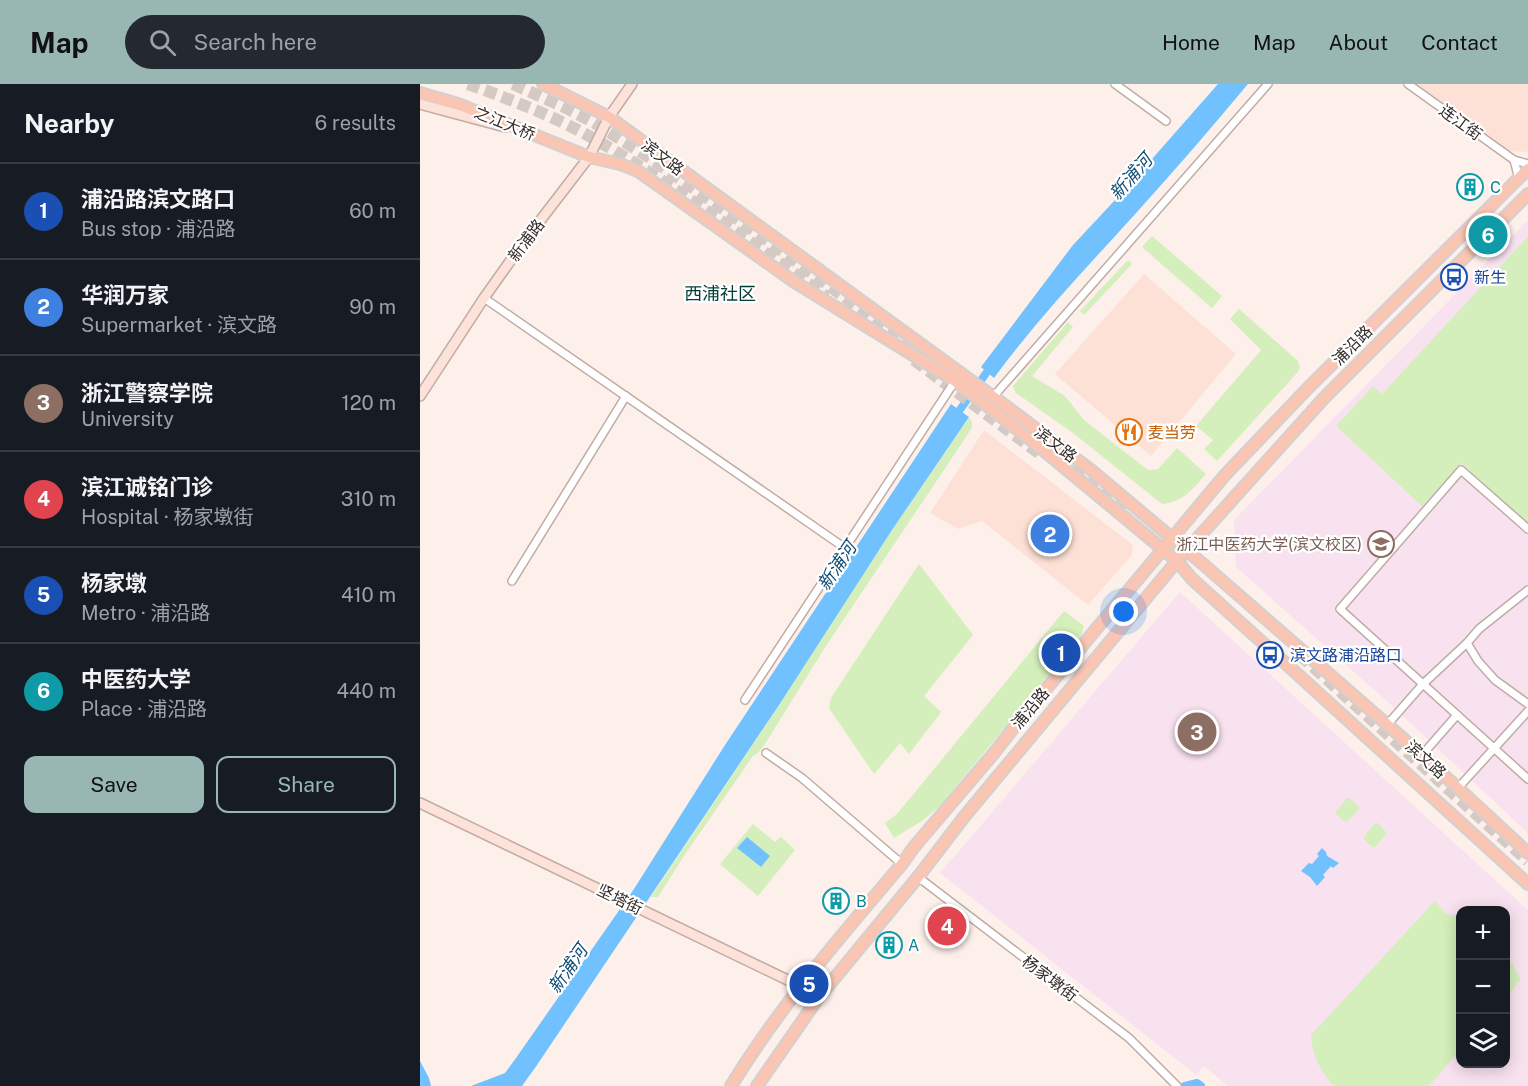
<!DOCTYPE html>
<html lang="en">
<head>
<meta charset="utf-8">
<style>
	:root { --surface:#171b24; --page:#242831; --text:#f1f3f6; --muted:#9ea1a6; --line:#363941; --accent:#98b7b2 }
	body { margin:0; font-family:"Public Sans","Noto Sans SC",sans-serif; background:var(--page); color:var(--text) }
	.controls { position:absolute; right:18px; bottom:18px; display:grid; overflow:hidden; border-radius:12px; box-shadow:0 3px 15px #0003 }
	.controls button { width:54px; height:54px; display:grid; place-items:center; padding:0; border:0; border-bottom:2px solid var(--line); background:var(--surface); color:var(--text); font:30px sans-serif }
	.you { position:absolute; left:704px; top:528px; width:21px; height:21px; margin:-15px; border:4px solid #fff; border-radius:50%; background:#1a73e8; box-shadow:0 0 0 9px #1a73e833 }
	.badge { display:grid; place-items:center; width:39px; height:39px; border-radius:50%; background:var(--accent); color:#fff; font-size:20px; font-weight:700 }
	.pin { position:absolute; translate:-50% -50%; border:3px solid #fff; box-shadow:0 2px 6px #0006 }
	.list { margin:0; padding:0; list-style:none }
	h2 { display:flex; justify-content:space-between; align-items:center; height:78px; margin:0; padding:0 24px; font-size:26px }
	h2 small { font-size:20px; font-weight:400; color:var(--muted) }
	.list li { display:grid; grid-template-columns:39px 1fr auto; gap:18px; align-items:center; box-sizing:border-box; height:96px; padding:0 24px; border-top:2px solid var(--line) }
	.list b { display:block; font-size:22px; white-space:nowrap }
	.list p { margin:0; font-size:20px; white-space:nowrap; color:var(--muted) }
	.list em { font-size:20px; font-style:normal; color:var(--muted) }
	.actions { display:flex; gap:12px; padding:18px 24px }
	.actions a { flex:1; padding:14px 0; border:2px solid var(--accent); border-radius:12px; text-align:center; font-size:21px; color:var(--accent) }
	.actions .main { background:var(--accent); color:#111 }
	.icon { flex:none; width:33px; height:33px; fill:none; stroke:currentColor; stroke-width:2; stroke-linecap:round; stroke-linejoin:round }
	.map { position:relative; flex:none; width:1108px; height:1002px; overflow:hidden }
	header { display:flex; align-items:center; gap:36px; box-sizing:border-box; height:84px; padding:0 30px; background:var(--accent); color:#111 }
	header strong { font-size:28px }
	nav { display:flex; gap:33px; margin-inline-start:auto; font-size:21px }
	.search { width:420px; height:54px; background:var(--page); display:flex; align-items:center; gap:15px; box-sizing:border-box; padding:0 21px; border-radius:33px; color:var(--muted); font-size:22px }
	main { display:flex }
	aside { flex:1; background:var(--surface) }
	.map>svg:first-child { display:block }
</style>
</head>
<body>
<header>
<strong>Map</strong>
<div class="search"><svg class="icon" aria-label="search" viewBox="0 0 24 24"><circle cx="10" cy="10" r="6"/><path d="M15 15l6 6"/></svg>Search here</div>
<nav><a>Home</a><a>Map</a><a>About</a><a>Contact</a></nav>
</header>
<main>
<aside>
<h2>Nearby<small>6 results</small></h2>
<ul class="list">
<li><span class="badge" style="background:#1a4fb4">1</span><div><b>浦沿路滨文路口</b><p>Bus stop · 浦沿路</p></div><em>60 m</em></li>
<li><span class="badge" style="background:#3f7fe0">2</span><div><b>华润万家</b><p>Supermarket · 滨文路</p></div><em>90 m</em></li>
<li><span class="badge" style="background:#8d6e63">3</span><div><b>浙江警察学院</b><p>University</p></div><em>120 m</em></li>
<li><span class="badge" style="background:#e0444e">4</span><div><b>滨江诚铭门诊</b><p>Hospital · 杨家墩街</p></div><em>310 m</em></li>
<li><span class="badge" style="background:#1a4fb4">5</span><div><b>杨家墩</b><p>Metro · 浦沿路</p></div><em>410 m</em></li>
<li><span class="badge" style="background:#0f9aa8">6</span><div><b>中医药大学</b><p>Place · 浦沿路</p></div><em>440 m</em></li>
</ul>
<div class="actions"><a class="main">Save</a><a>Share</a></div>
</aside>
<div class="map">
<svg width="1108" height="1002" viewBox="0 0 1108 1002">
	<rect width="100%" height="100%" fill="#fdf0eb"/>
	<g fill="#fee1d6">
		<polygon points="994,0 1108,0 1108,67 1105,68 1088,67"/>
		<polygon points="724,190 816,270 731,372 635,290"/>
		<polygon points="564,346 713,461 712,471 668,521 562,437 538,445 510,429"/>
	</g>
	<g fill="#f8e2ef" fill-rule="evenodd">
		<polygon points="1108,136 1108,749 971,621 816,483 814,436"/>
		<path d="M760,508L1108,826V1002H808L784,982L776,991L520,789ZM1040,826H1086V980H1040Z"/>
	</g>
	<g fill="#d4efbb">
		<polygon points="732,152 802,212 792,224 722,163"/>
		<polygon points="1108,152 1108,441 1042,379 1002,422 916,342 953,302 962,310"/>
		<polygon points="708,176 712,180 664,231 660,227"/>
		<polygon points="819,225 878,277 880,283 878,288 797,377 784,365 793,356 776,342 841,266 810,235"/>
		<path d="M648,238L653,243L612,292L645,312L664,336L728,386L738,385L757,364L786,390C773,405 763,418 742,420L653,349L596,309L593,302Z"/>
		<polygon points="549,333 552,338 552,344 404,565 345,660 339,668 333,672 266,769 238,813 231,813 361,618 472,446"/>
		<polygon points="499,480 553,551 504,612 521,628 489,670 480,659 454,690 409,624 411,614"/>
		<polygon points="644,527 664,542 662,550 519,723 502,737 474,754 465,739 477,730"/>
		<polygon points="927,714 930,714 940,724 927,738 925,738 915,729"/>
		<polygon points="955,739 958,739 967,749 955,763 952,763 943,754"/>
		<polygon points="333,740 355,758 361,753 375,766 338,812 300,780"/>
		<path d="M1015,817L1026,830L1040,833V966L1009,1002H913C899,983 893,974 891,951Z"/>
		<polygon points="1086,870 1101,895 1086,913"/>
	</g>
	<g fill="#70c1fe">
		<path d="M798,0H828C792,43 755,86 717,128C669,181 617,235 574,294L561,283L653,161L710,100Z"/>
		<polygon points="531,320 549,333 472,446 361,618 117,981 102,1002 51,1002 85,989 96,974 214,805 305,661"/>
		<polygon points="327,753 350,772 341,783 317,764"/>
		<polygon points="902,764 906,768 907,772 919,779 913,784 911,782 903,791 905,793 897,802 890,793 881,787 889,779 892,780 899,772 897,770"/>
		<polygon points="0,977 9,994 11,1002 0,1002"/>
	</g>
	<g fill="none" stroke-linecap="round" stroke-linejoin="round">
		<g stroke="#70c1fe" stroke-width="8">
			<polyline points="534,334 572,281"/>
			<polyline points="765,1002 777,999 781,1002"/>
		</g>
		<g stroke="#d5c9c4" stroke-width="12" stroke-dasharray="12 6" stroke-linecap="butt">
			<path d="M48,0C89,15 131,31 169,52C251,98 330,158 407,213"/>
			<polyline points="93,0 146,24 173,38 230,74 343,153 512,278"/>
			<polyline points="494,276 624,373"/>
			<polyline points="625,362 712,426"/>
			<polyline points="880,571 1108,777"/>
		</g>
		<defs>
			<g id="street">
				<polyline points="695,0 746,37"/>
				<polyline points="988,0 1094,76 1108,80"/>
				<polyline points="1094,76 1099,95"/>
				<polyline points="64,214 425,464"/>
				<polyline points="573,313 848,0"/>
				<polyline points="1108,445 1041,386 920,525 1108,695"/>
				<polyline points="92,497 206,312"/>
				<polyline points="1047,559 1058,577 1075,596 1108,620"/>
				<polyline points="325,616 535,297"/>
				<polyline points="967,641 1003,600 1047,559 1059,545 1108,506"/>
				<polyline points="346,669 382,694 482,780"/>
				<polyline points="1002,671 1037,631"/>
				<polyline points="1038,704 1108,627"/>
				<polyline points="498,793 709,954 757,1002"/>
			</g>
			<g id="secondary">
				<polyline points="0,20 85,43"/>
				<polyline points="0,312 64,214 103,159 169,73 189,33 212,0"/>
				<polyline points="0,719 380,902 399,913"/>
			</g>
			<g id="primary">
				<polyline points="123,0 189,33 583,320 671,386 784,481 1002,671 1108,769"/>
				<polyline points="0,9 38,20 169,73 200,80 218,87 373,197 535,297 616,360 757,477 772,495 853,568 1108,800"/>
				<path d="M311,1002C360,922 421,852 482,780L494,763L574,669L595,642L805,391L889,303L1108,85"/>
				<polyline points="337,1002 399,913 498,793 544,733 757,477 904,314 1108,110"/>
			</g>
		</defs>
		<use href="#street" stroke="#c0aca5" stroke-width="10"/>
		<use href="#secondary" stroke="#c0aca5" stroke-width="12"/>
		<use href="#primary" stroke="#d2d0d0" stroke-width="14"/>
		<use href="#street" stroke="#fff" stroke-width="7"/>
		<use href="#secondary" stroke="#fce2d9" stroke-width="9"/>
		<use href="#primary" stroke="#fac5b3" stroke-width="10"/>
	</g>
	<defs>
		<symbol id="building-ring" viewBox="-11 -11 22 22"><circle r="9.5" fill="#fff" stroke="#0f9aa8" stroke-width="1.5"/><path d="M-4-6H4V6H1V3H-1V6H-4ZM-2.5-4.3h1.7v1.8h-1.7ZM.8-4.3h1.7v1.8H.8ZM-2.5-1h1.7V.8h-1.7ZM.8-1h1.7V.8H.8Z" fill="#0f9aa8"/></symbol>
		<symbol id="bus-ring" viewBox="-11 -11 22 22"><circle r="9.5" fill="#fff" stroke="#1a4fb4" stroke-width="1.5"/><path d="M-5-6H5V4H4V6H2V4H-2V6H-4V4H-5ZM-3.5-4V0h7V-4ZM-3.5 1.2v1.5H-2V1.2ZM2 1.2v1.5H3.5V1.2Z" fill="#1a4fb4"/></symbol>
		<symbol id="restaurant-ring" viewBox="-11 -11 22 22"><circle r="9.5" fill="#fff" stroke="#e8710a" stroke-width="1.5"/><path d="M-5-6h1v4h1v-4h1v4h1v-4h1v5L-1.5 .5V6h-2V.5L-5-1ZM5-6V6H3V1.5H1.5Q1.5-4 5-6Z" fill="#e8710a"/></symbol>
		<symbol id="university-ring" viewBox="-11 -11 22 22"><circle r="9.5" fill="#fff" stroke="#8d6e63" stroke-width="1.5"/><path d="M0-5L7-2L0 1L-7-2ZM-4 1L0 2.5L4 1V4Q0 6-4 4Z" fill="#8d6e63"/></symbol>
	</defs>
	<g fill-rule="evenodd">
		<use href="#building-ring" x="1035" y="88" width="30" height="30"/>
		<use href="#bus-ring" x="1019" y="178" width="30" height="30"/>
		<use href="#restaurant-ring" x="694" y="333" width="30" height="30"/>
		<use href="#university-ring" x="946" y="445" width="30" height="30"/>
		<use href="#bus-ring" x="835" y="556" width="30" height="30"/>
		<use href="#building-ring" x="401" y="802" width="30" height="30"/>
		<use href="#building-ring" x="454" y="846" width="30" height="30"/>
	</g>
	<g text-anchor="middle" stroke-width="4.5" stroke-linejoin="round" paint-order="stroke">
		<g font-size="16" fill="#332b28" stroke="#fff">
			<text transform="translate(1041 38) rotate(36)" y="6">连江街</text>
			<text transform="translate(85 39) rotate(22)" y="6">之江大桥</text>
			<text transform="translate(243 73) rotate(37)" y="6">滨文路</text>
			<text transform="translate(106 156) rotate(-53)" y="6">新浦路</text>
			<text transform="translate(932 261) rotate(-45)" y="6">浦沿路</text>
			<text transform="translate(636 360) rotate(37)" y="6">滨文路</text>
			<text transform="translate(610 624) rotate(-50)" y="6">浦沿路</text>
			<text transform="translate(1006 675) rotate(42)" y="6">滨文路</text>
			<text transform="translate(200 815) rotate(26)" y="6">坚塔街</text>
			<text transform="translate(630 894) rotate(37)" y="6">杨家墩街</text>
		</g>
		<g font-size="16" fill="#0d838f" stroke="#fff" text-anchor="start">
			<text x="1070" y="109">C</text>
			<text x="436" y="823">B</text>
			<text x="488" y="867">A</text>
		</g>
		<g font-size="16" fill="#164399" stroke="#fff" text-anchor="start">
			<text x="1054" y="199">新生</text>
			<text x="870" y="577">滨文路浦沿路口</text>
		</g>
		<g font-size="16" fill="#c56008" stroke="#fff" text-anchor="start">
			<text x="728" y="354">麦当劳</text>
		</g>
		<g font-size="16" fill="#785e54" stroke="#fff" text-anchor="end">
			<text x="942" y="466">浙江中医药大学(滨文校区)</text>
		</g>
		<g font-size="18" font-style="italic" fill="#124e76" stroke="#fff">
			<text transform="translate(711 93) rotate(-49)" y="6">新浦河</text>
			<text transform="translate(417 482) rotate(-56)" y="6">新浦河</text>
			<text transform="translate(148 885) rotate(-55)" y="6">新浦河</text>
		</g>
		<g font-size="18" fill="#003d32" stroke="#fff">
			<text x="300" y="216">西浦社区</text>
		</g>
	</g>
</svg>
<div class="controls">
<button>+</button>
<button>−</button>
<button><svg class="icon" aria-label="layers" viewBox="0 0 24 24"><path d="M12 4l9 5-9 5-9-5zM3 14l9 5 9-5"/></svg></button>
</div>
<div class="you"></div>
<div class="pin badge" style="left:641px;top:569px;background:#1a4fb4">1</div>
<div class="pin badge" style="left:630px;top:450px;background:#3f7fe0">2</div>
<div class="pin badge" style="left:777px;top:648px;background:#8d6e63">3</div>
<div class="pin badge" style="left:527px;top:842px;background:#e0444e">4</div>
<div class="pin badge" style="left:389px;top:900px;background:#1a4fb4">5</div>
<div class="pin badge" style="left:1068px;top:151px;background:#0f9aa8">6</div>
</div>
</main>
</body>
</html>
